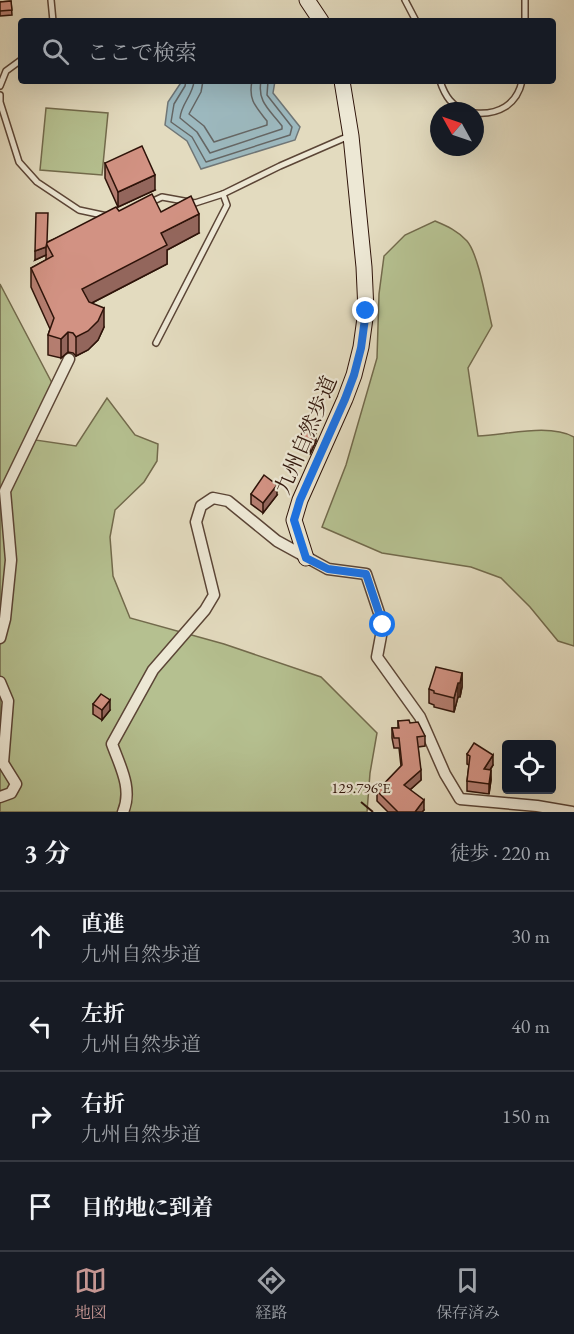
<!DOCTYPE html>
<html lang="ja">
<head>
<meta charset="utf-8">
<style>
	:root { --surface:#171b24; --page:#242831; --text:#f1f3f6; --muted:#9ea1a6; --line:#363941; --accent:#c59692 }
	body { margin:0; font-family:"EB Garamond","Noto Serif JP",serif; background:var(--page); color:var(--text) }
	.controls { position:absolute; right:18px; bottom:18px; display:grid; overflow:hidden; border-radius:6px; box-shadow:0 6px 24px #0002 }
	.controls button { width:54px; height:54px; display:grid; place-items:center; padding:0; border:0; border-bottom:2px solid var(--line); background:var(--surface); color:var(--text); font:30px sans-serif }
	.compass { position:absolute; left:430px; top:102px; width:54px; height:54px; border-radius:50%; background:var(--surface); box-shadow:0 6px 24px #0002; rotate:310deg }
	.stop { position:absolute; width:18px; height:18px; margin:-14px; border:4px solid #1a73e8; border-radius:50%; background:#fff }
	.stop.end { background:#1a73e8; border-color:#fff; box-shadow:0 2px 6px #0008 }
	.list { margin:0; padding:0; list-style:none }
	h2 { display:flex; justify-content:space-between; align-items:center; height:78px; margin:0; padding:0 24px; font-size:26px }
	h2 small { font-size:20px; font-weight:400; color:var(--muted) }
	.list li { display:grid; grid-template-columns:39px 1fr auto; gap:18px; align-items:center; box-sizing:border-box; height:90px; padding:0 24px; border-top:2px solid var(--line) }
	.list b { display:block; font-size:22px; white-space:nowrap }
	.list p { margin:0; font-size:20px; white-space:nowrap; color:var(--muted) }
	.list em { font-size:20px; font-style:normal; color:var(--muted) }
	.icon { flex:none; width:33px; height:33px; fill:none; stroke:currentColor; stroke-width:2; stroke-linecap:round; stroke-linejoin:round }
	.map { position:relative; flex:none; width:574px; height:812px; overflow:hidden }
	.search { position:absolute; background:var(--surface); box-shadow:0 6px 24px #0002; left:18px; right:18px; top:18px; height:66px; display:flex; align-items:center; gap:15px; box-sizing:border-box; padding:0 21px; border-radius:6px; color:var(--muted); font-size:22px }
	.sheet { height:438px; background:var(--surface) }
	nav { display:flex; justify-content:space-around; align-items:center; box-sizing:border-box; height:84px; border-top:2px solid var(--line); background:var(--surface); font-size:16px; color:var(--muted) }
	nav a { display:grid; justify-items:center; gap:3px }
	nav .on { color:var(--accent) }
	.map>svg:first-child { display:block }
</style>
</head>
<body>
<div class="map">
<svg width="574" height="812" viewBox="0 0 574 812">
	<rect width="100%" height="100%" fill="#e3dbbf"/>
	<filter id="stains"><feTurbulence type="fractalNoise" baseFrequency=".00333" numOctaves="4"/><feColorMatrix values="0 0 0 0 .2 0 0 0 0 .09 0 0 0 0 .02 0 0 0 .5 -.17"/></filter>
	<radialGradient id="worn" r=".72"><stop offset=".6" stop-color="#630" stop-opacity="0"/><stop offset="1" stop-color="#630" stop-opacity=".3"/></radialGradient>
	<g fill="#b5c090" stroke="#726a4c" stroke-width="1.5">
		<polygon points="46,108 108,113 102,175 40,170"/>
		<path d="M435,221C447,226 458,231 467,241C479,255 487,306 492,326L468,368L478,436C506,435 549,423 574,437V646L558,641L530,607L501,578L471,567L382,553L322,527L346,465L377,358L379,294L384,256L405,235Z"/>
		<polygon points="0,284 52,383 35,440 76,446 107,398 135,435 158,444 157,461 144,482 115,510 110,537 113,576 130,618 224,644 321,677 377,733 370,773 367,812 0,812"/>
	</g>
	<polygon fill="#9cb8be" stroke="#707676" stroke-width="1.5" points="182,81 275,81 273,93 300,127 295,140 201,169 187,141 165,125 168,102"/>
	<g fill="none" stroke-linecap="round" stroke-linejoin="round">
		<g stroke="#656664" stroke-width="1.5">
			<polyline points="186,81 185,86 174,104 171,122 192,137 206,162 290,135 292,127 267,95 268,81"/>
			<path d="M194,81C193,95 181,104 180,118L197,132L210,153L282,129V126C270,110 257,102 261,81"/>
			<path d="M203,81L201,92L189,114L204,126L214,142L267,125V121C256,107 248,100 252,81"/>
		</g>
		<defs>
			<g id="lane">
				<polyline points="51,0 53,21"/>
				<polyline points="405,0 416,21"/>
				<polyline points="525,21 525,0"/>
				<path d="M440,81C445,96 452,107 467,111"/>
				<polyline points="0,86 6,71 21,60"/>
				<polyline points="0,95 0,102 19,162 37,182 79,210 107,216"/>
				<path d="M475,113C498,115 517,105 522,81"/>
				<polyline points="149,203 162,197 195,203 223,194 280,166 349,136"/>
				<polyline points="156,343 227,205 223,194"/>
			</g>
			<g id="street">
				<polyline points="0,638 5,619 11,560 5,491 69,359"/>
				<polyline points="0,682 8,701 3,763 16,784 11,793 0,797"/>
				<path d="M123,812C133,789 120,766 112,744L153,670L205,610L214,595L196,522L201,506L213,498L228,501L277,541L328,569L366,574L383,625L377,657L420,717L445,774L460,799L537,806L572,812"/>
			</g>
			<g id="secondary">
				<polyline points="307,0 321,21"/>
				<polyline points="306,558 294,520 300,500 345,399 354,375 361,347 366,311 364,267 351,136 342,81"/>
			</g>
		</defs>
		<use href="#lane" stroke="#5b4536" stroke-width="8"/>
		<use href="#street" stroke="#5b4536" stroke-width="13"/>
		<use href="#secondary" stroke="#2e1309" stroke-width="17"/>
		<use href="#lane" stroke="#ede8d5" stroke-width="5"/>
		<use href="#street" stroke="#ede8d5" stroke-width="10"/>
		<use href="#secondary" stroke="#ede8d5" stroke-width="15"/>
	</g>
	<g fill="#b57e71" stroke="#2e1309" stroke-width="1.5">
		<polygon points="11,1 12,15 0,16 0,2"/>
		<polygon points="105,163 155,190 118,207 105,178"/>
		<polygon points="119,211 161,212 199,233 167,250 167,264 92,303 104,327 98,340 88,350 76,356 73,353 68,352 61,358 48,355 48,335 50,329 31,287 31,268 46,260 46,255 35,260 47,242"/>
		<polygon points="299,439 316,441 310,454 299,449"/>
		<polygon points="251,494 277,495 263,513 251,504"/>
		<polygon points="462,673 462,687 460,697 458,697 454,712 434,707 434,705 429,703 429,689"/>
		<polygon points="93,704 110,710 102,720 93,714"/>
		<polygon points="398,721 410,723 425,736 425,746 418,747 421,780 410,790 424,810 422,812 388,812 377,801 377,791 401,766 399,748 394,748 392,738 392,728 398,728"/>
		<polygon points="467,754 493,765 490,770 491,780 489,794 467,791 467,781 469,765 467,764"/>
	</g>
	<g fill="#93665c" stroke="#2e1309" stroke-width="1.5">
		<polygon points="155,175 155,190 118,207 118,192"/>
		<polygon points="199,214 199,233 167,250 167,264 82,308 82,289 161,233"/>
		<polygon points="46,247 46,255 35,260 35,251"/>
		<polygon points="104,308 104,327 98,340 88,350 76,356 76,337"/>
		<polygon points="68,332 68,352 61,358 61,339"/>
		<polygon points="316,431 316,441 310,454 310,444"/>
		<polygon points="277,485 277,495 263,513 263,503"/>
		<polygon points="462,673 462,687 460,697 460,683"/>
		<polygon points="458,683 458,697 454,712 454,698"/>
		<polygon points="110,700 110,710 102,720 102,710"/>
		<polygon points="493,755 493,765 484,779 484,769"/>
		<polygon points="421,770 421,780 404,795 404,785"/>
		<polygon points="491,770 491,780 489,794 489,784"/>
		<polygon points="424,800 424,810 422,812 415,812"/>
	</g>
	<g fill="#d29283" stroke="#2e1309" stroke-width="1.5">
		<polygon points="11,1 12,10 0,11 0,2"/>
		<polygon points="142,146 155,175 118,192 105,163"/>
		<polygon points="152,194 161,212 191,196 199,214 161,233 167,245 82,289 89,302 104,308 98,321 88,331 76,337 73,333 68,332 61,339 48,335 54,318 31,268 53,256 46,243 116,207 119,211"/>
		<polygon points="36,213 48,213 47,242 46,247 35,251"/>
		<polygon points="305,426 316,431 310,444 299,439"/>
		<polygon points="264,475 277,485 263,503 251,494"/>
		<polygon points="436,667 462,673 460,683 458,683 454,698 434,693 434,691 429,689"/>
		<polygon points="101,694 110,700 102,710 93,704"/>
		<polygon points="409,720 410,723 418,722 425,736 417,737 421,770 404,785 424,800 415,812 398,812 377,791 402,765 399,738 394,738 392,728 399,728 398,721"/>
		<polygon points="474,743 493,755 484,769 491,770 489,784 467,781 470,756 467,754"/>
	</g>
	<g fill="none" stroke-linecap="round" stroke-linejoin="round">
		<polyline stroke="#1a73e8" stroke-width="8" points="366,311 361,348 354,375 345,399 300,500 294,520 306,558 328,569 366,574 383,625"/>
	</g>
	<path fill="none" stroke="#2e1309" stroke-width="2" d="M361,802L373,812"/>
	<g text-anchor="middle" stroke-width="4.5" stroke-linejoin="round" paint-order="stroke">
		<g font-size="21" fill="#2e1309" stroke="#ede8d5">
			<text transform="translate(306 435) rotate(-67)" y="7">九州自然歩道</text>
		</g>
	</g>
	<g font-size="15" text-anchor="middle" fill="#2e1309" stroke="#ede8d5" stroke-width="4.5" stroke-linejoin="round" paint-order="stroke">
		<text x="361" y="793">129.796°E</text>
	</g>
	<rect width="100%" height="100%" filter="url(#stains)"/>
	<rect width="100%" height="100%" fill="url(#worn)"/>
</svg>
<div class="controls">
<button><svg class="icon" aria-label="locate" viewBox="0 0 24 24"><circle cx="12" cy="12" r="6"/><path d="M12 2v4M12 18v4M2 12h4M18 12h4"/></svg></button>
</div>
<svg class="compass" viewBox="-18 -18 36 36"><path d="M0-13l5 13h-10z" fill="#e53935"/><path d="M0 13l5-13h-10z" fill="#9ea1a6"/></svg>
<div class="stop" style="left:383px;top:625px"></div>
<div class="stop end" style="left:366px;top:311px"></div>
<div class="search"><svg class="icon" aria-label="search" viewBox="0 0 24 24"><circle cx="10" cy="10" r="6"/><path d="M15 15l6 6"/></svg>ここで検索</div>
</div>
<section class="sheet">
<h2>3 分<small>徒歩 · 220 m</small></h2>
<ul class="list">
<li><svg class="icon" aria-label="ahead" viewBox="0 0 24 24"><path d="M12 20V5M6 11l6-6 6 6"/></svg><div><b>直進</b><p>九州自然歩道</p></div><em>30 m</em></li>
<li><svg class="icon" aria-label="left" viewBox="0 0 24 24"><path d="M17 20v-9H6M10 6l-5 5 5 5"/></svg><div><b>左折</b><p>九州自然歩道</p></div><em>40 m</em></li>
<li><svg class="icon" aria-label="right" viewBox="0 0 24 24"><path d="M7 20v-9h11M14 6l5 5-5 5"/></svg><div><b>右折</b><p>九州自然歩道</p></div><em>150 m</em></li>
<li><svg class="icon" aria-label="arrive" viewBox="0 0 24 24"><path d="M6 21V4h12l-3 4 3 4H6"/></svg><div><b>目的地に到着</b></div></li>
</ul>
</section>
<nav>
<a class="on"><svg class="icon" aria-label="map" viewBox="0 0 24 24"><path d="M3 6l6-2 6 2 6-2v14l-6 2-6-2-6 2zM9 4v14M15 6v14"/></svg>地図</a>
<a><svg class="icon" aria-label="directions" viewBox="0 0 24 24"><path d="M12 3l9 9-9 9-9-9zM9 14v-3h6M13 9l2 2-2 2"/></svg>経路</a>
<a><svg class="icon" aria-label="saved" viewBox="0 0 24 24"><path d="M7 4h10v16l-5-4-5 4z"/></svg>保存済み</a>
</nav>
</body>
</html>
